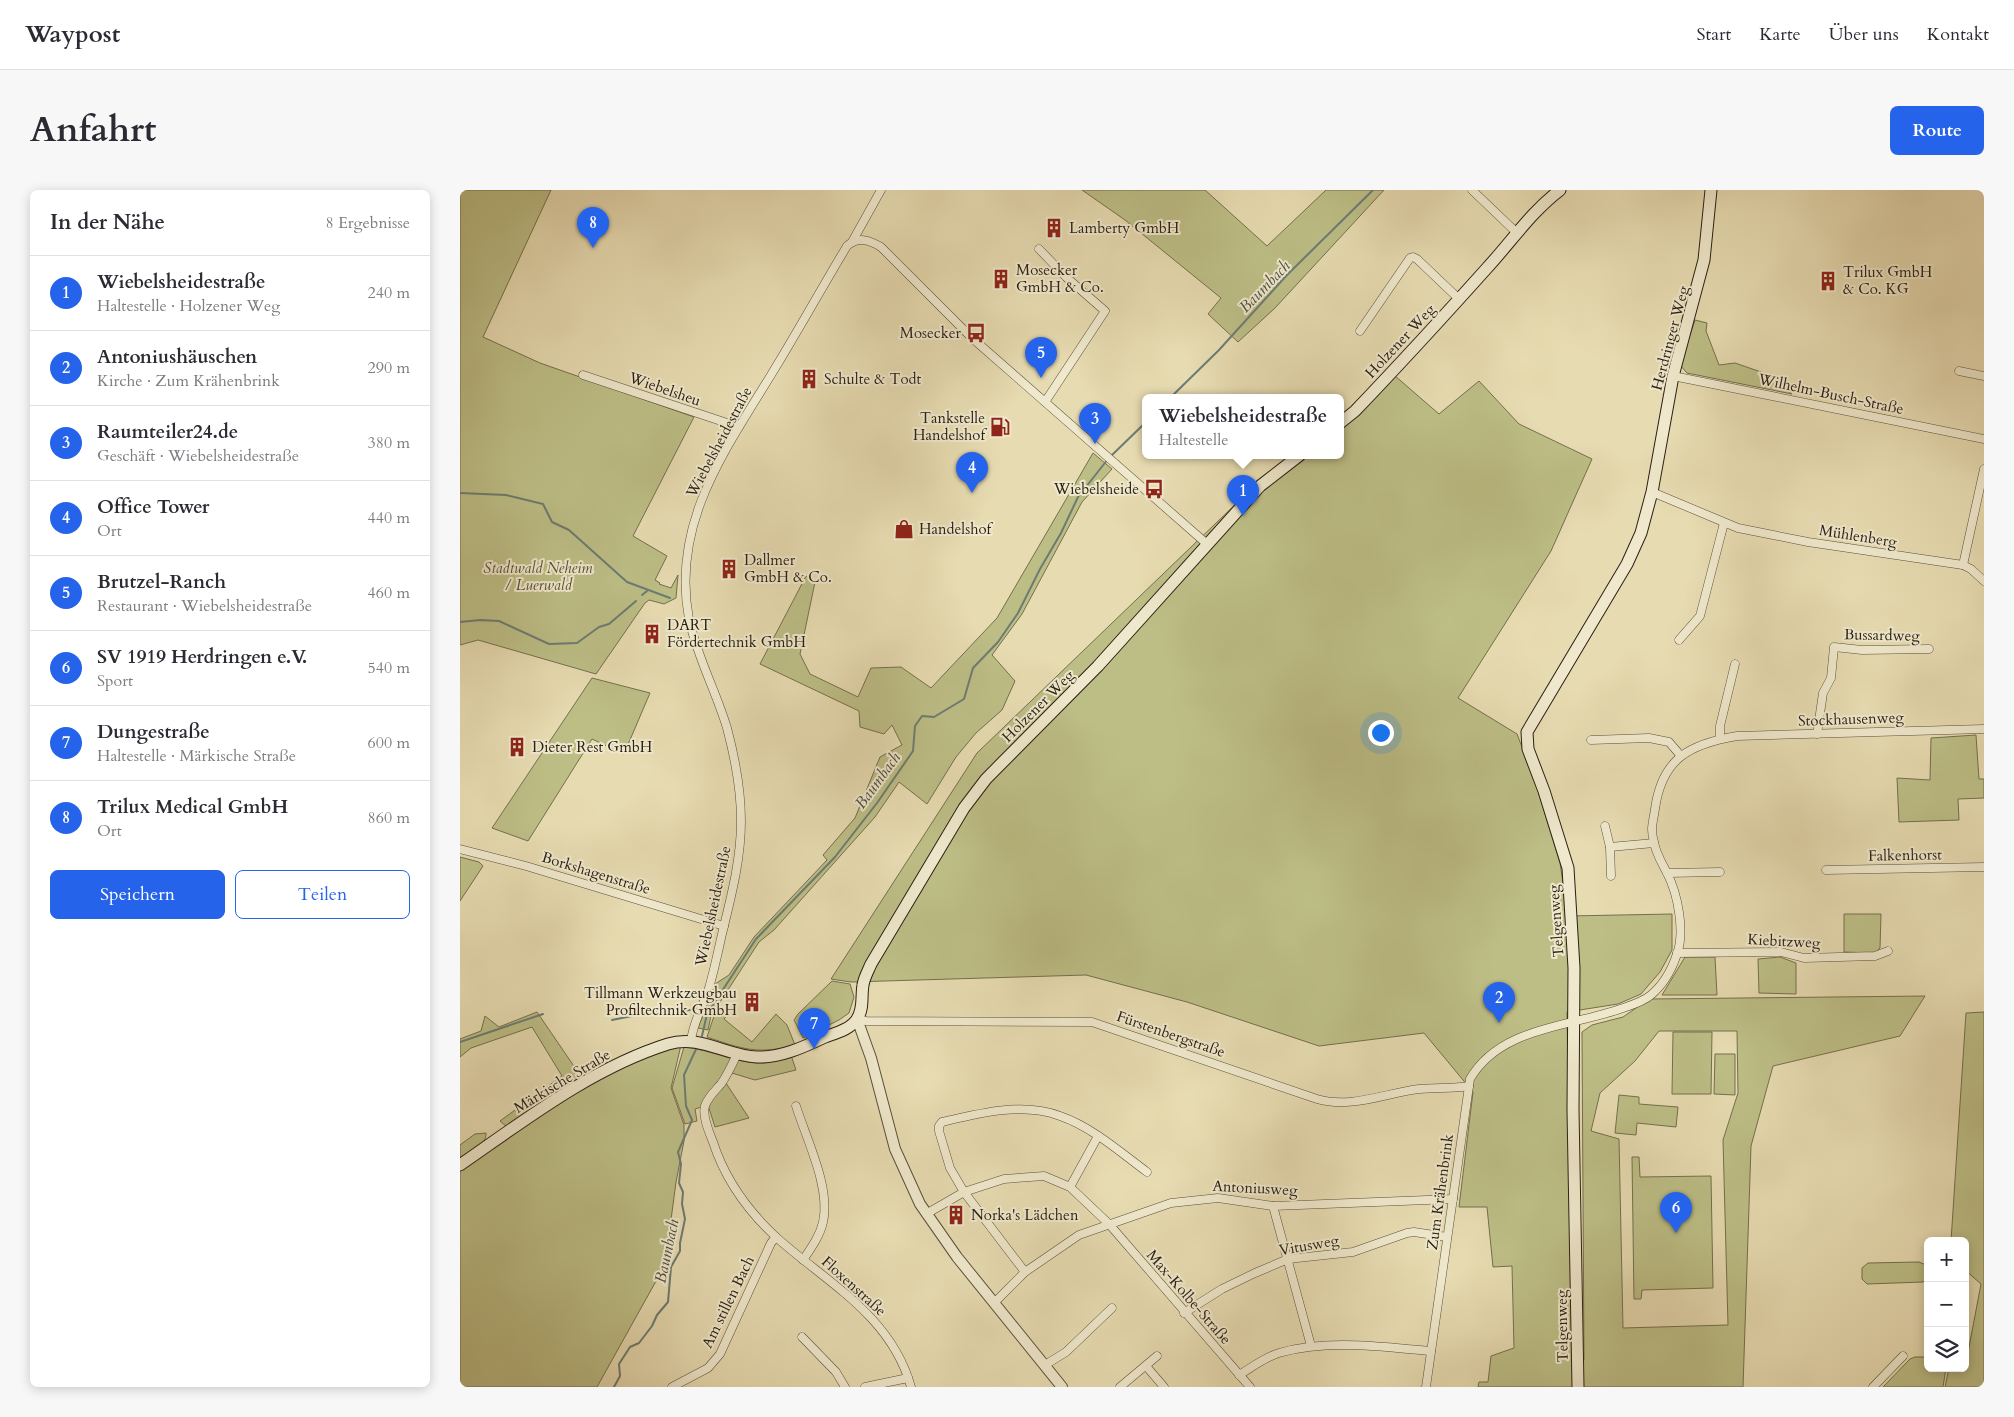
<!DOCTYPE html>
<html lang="de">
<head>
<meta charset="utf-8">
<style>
	:root { --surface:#fff; --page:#f7f7f7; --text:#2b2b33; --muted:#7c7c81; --line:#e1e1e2; --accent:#2563eb }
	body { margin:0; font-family:Cardo,serif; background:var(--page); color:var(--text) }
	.controls { position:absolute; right:15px; bottom:15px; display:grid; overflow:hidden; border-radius:8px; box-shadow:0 2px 12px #0003 }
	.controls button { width:45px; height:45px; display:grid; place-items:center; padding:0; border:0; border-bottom:1px solid var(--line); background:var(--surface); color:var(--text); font:25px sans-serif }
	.you { position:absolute; left:920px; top:542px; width:18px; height:18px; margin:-12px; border:4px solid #fff; border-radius:50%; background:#1a73e8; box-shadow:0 0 0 8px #1a73e833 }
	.badge { display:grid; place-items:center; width:32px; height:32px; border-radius:50%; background:var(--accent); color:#fff; font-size:16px; font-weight:700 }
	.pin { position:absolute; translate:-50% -41px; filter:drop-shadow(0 1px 2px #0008) }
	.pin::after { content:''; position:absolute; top:26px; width:18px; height:15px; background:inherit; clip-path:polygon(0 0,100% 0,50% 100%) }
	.popup { position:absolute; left:682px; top:204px; width:202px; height:65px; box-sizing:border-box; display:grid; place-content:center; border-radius:8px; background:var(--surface); filter:drop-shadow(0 1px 4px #0005); font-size:16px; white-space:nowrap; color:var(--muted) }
	.popup b { font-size:19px; color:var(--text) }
	.popup::after { content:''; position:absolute; left:50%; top:100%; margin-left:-10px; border:10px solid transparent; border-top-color:var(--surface) }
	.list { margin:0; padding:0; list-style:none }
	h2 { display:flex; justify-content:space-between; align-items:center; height:65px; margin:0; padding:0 20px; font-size:21px }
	h2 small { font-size:16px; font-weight:400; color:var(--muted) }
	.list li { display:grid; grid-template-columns:32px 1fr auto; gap:15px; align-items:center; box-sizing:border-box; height:75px; padding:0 20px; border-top:1px solid var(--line) }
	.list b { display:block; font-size:19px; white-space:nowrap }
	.list p { margin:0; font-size:16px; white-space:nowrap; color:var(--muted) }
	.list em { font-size:16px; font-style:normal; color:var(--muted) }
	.actions { display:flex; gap:10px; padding:15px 20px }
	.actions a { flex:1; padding:11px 0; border:1px solid var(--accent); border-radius:8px; text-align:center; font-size:18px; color:var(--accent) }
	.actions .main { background:var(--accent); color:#fff }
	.icon { flex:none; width:28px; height:28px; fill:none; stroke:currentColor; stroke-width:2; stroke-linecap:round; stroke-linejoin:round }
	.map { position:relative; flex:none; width:1524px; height:1197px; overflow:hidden; border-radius:8px }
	header { display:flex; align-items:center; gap:30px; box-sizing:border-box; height:70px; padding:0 25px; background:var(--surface); border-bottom:1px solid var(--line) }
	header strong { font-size:24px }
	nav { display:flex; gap:28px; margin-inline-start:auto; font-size:18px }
	.intro { display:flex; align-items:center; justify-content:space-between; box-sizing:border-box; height:120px; padding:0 30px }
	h1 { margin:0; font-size:35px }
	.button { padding:12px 22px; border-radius:8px; background:var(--accent); color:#fff; font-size:18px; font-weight:700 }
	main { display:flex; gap:30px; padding:0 30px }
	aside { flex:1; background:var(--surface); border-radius:8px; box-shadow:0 2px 12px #0003 }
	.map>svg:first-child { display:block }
</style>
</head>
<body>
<header>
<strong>Waypost</strong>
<nav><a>Start</a><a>Karte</a><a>Über uns</a><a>Kontakt</a></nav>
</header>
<div class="intro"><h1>Anfahrt</h1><a class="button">Route</a></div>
<main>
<aside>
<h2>In der Nähe<small>8 Ergebnisse</small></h2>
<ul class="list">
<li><span class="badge">1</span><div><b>Wiebelsheidestraße</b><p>Haltestelle · Holzener Weg</p></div><em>240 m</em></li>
<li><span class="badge">2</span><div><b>Antoniushäuschen</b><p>Kirche · Zum Krähenbrink</p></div><em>290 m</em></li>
<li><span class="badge">3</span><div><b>Raumteiler24.de</b><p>Geschäft · Wiebelsheidestraße</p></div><em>380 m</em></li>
<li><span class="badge">4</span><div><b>Office Tower</b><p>Ort</p></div><em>440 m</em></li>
<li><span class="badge">5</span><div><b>Brutzel-Ranch</b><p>Restaurant · Wiebelsheidestraße</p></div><em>460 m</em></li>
<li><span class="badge">6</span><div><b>SV 1919 Herdringen e.V.</b><p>Sport</p></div><em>540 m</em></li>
<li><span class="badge">7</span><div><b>Dungestraße</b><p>Haltestelle · Märkische Straße</p></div><em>600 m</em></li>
<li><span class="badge">8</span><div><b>Trilux Medical GmbH</b><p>Ort</p></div><em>860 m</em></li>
</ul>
<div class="actions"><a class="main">Speichern</a><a>Teilen</a></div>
</aside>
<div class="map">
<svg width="1524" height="1197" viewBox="0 0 1524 1197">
	<rect width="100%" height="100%" fill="#e7dbb1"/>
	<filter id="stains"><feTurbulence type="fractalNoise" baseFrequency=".004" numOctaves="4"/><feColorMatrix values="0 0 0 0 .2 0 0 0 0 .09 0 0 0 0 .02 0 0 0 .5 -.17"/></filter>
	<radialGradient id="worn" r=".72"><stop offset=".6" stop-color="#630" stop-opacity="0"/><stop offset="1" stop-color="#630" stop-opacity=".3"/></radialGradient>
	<g fill="#bdbe86" stroke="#746f4d" fill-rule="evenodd">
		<polygon points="0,0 91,0 23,147 80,173 234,227 173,346 207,366 195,390 200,393 199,394 211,398 218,385 216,408 204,414 189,410 185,413 136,484 18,450 0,455"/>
		<polygon points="622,0 745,0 807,56 866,0 924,0 815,118 778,152 748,124 761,108 665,30"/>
		<polygon points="1235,130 1247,133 1246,141 1259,175 1275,173 1304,183 1332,204 1227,183 1220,175"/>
		<path d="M934,185L979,224L1019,191L1059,234L1132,269L1091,361L998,508L1057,544L1075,591L1100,673L1108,726L1212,724V760L1200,782L1181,804L1158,814L1107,822L1112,1170H1124L1122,842L1132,835L1163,827L1189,809L1465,806L1440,846L1313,876L1291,956L1283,1197H1018L1019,1192H1028L1031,1166L1054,1158L1052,1076L1033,1077L1027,1017H999L1013,902L964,843L859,856L727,812L626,785L391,792L371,789L517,563L809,282L833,265H880L881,228ZM1199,841H1277L1278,903L1263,950L1268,1135L1163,1138L1159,949L1131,941L1140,903L1175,871Z"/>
		<polygon points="633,263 652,279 622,312 562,424 532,465 555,491 542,520 516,543 496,567 467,614 439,592 415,627 314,740 299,752 251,826 248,840 238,838 255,794 269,785 294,747 367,670 363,665 395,628 420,567 442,555 432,535 424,544 400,537 399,521 300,474 346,386 355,392 340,464 350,484 398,507 411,478 441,477 471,498 537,428"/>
		<polygon points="132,488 190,503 164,564 132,549 68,651 32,638"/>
		<polygon points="1516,545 1519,589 1524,589 1524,608 1498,609 1499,630 1439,632 1437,588 1470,590 1471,548"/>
		<polygon points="0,667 19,672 23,676 0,711"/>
		<polygon points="1384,724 1421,724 1420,758 1415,763 1384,762"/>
		<polygon points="1225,767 1255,767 1257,805 1202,805"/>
		<polygon points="1320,767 1336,773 1336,804 1299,803 1298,769"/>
		<polygon points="372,791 390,794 394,807 389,823 379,830 343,848 334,830 338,824"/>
		<path d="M260,816L269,823L264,829L292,852L316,824L327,835L335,855C298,865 282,859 247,847L254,826Z"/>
		<polygon points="77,822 122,888 47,937 40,931 102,886 72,837 11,858 0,867 0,849 21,841 25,826 39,837"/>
		<polygon points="1524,822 1524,1197 1485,1197 1489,1178 1505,1178 1521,1094 1505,1080 1505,1051 1491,1051 1506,823"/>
		<polygon points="1213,842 1252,842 1251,904 1212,904"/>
		<polygon points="221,855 211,898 224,935 224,951 216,992 205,1075 137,1197 0,1197 0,980 38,952 141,887 179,869"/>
		<path d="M224,857C249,859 281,875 305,873C313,872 323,867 331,865L336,880L295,890L265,881L262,887L289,928L255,937L248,915L235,919L237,931L225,934L212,898Z"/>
		<polygon points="1255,864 1275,864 1275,905 1254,904"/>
		<polygon points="1159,905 1179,907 1179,914 1218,917 1216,937 1177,933 1176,945 1155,943"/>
		<path d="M26,943C27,955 9,964 0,970V955L15,944Z"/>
		<polygon points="1172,967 1179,967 1180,987 1251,986 1253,1098 1182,1100 1181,1109 1174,1109"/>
		<polygon points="1459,1072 1466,1075 1467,1088 1463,1092 1407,1094 1402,1089 1402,1078 1408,1073"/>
		<polygon points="1455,1167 1468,1167 1468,1178 1486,1178 1483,1197 1423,1197 1450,1169"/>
	</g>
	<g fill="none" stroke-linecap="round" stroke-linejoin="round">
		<g stroke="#6c7c73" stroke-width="2">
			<polyline points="711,207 759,160 826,86 913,0"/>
			<polyline points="651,266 686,232"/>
			<polyline points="0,303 46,305 83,314 92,332 109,340 167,392 210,408"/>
			<polyline points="182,405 187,401"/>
			<polyline points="0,432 20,430 39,431 89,454 117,453 139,437 149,434 176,411"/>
			<polyline points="152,830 187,823 230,820"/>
			<polyline points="242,846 247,824 296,749 375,667 417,613 453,561 455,536 462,526 474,527 504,509 513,478 538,452 558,423 580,379 601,343 618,307 648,269"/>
			<polyline points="0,852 83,824"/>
			<polyline points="154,1197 160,1186 159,1174 170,1157 179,1153 192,1136 197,1125 208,1112 211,1077 220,1061 220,1053 225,1029 222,1014 223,1002 219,993 221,974 218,962 232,930 226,916 224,885 237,857"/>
		</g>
		<defs>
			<g id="minor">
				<polyline points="1012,0 1057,43"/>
				<polyline points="392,52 421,0"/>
				<polyline points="579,59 606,87 645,121 585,212"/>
				<polyline points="900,141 950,68 953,67 957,69 999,109"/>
				<polyline points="1499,181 1524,186"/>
				<polyline points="123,185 279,237"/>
				<polyline points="1213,186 1524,249"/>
				<polyline points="1192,302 1278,338 1348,352 1503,375 1511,379 1524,391"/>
				<polyline points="1503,375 1524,279"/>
				<polyline points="1219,450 1240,426 1264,333"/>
				<polyline points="1357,544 1363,503 1371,488 1374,457 1402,460 1469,459"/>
				<polyline points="1260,549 1260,536 1275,474"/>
				<polyline points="1131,550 1189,548 1209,552 1221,566"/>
				<polyline points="1145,636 1150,657 1151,686"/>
				<polyline points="1150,657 1194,653"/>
				<polyline points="0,659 66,676 264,736"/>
				<polyline points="1366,680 1524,677"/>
				<polyline points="1207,683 1260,682"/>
				<polyline points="1217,763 1321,762 1344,768 1415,766 1428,761"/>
				<path d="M397,829L406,831L632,832L857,909C890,919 926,903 959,899C975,897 993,899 1009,896"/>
				<path d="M231,851C233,832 243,816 249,798C254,781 258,762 262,744C271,707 281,670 281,631C281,600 275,568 267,538C256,501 237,467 229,429C211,334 264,262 311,185C337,143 361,99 387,56C398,46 409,50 421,57L512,148L747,354"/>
				<path d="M277,864C272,875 268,884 261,894C255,901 248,907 245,916C242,926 249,942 253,952C265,989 288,1021 316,1047C367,1093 431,1125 451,1197"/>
				<path d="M336,916C346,948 371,998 363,1032C360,1046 351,1058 343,1070"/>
				<polyline points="610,997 638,946"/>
				<polyline points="813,1016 851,1156"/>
				<polyline points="466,1024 504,1002 544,989 584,986 610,997 649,1034 790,1197"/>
				<path d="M565,1082L504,1002L490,978L479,941V936L482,932C520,923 562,912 600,926C632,937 660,962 687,982"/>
				<polyline points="535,1112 565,1082 619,1045 711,1013 758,1008 813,1016 993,1009"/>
				<polyline points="724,1123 762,1099 795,1083 828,1069 893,1062 947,1043 954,1042 987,1047"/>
				<polyline points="342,1147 376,1182 385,1197"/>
				<polyline points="585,1175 606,1162 652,1118"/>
				<polyline points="686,1176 704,1197"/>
				<path d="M779,1185C791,1178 805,1167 819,1163C867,1149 922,1157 971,1161"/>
				<polyline points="212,1197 248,1178 260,1164 311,1053 316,1047"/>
				<polyline points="405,1197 448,1188"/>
				<polyline points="660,1197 697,1166"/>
				<path d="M966,1197L1010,889C1040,837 1109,837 1160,819C1169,816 1183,812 1191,805C1203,795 1212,779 1217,764C1225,742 1218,704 1207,683C1202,673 1196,664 1194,652C1190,638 1193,633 1195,619C1202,568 1230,554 1277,546L1524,539"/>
				<polyline points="1413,1197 1443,1166"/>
			</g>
			<polyline id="tertiary" points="397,829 411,868 435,959 460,1014 497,1067 602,1197"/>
			<g id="secondary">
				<path d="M880,233L895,221C940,174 984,126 1027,78C1051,52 1071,22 1100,0"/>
				<path d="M0,975C65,930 132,878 208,854C240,844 266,866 297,867C320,868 344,857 365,847C376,843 391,839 397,829C404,819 401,806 403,795C404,788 408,781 411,774L504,618L526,589L638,476L800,296L840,265"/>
				<polyline points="1118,1197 1113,920 1114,778 1108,678 1084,601 1068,559 1067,542 1167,374 1181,343 1192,302 1213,186 1244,70 1251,0"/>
			</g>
		</defs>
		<use href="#minor" stroke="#5a4f3b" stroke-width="9"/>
		<use href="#tertiary" stroke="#5a4f3b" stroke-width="12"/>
		<use href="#secondary" stroke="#2b2014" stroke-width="13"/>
		<use href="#minor" stroke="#efe8cc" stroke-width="8"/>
		<use href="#tertiary" stroke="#efe8cc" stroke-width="10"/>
		<use href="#secondary" stroke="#efe8cc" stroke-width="11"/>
	</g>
	<defs>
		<symbol id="building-bare" viewBox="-9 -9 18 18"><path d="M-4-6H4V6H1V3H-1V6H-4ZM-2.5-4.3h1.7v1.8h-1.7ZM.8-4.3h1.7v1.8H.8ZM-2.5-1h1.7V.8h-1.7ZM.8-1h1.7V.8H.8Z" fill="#8f2418" stroke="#efe8cc" stroke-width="2.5" paint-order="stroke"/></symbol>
		<symbol id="bus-bare" viewBox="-9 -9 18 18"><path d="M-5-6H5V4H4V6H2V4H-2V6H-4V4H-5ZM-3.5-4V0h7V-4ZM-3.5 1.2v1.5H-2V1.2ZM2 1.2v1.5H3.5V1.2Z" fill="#8f2418" stroke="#efe8cc" stroke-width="2.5" paint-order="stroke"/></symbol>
		<symbol id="fuel-bare" viewBox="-9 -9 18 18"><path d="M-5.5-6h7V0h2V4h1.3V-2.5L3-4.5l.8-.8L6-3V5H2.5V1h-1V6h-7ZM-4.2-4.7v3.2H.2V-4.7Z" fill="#8f2418" stroke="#efe8cc" stroke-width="2.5" paint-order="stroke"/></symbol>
		<symbol id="shop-bare" viewBox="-9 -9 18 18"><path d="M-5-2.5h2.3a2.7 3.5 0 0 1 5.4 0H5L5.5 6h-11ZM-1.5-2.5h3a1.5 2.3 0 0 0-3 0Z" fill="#8f2418" stroke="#efe8cc" stroke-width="2.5" paint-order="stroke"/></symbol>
	</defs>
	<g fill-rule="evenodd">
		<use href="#building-bare" x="580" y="24" width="28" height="28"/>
		<use href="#building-bare" x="527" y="75" width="28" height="28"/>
		<use href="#building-bare" x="1354" y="77" width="28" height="28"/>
		<use href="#bus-bare" x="502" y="129" width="28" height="28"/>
		<use href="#building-bare" x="335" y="175" width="28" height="28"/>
		<use href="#fuel-bare" x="526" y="223" width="28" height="28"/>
		<use href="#bus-bare" x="680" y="285" width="28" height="28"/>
		<use href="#shop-bare" x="430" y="325" width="28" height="28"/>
		<use href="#building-bare" x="255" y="365" width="28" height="28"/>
		<use href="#building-bare" x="178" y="430" width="28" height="28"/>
		<use href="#building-bare" x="43" y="543" width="28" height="28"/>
		<use href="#building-bare" x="278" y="798" width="28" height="28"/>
		<use href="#building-bare" x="482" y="1011" width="28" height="28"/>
	</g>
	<g text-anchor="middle" stroke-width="4" stroke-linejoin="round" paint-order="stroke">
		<g font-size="15" fill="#2b2014" stroke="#efe8cc" text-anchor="start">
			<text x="609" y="43">Lamberty GmbH</text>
			<text x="556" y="85">Mosecker<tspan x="556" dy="17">GmbH &amp; Co.</tspan></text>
			<text x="1383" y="87">Trilux GmbH<tspan x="1383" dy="17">&amp; Co. KG</tspan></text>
			<text x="501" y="148" text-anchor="end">Mosecker</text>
			<text x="364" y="194">Schulte &amp; Todt</text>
			<text x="525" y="233" text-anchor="end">Tankstelle<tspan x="525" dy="17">Handelshof</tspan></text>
			<text x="679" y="304" text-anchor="end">Wiebelsheide</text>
			<text x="459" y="344">Handelshof</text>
			<text x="284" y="375">Dallmer<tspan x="284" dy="17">GmbH &amp; Co.</tspan></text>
			<text x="207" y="440">DART<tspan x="207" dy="17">Fördertechnik GmbH</tspan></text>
			<text x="72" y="562">Dieter Rest GmbH</text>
			<text x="277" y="808" text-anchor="end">Tillmann Werkzeugbau<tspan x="277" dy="17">Profiltechnik GmbH</tspan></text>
			<text x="511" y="1030">Norka's Lädchen</text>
		</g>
		<g font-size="15" fill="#2b2014" stroke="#efe8cc">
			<text transform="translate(1210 148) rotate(-75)" y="5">Herdringer Weg</text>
			<text transform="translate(940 151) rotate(-47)" y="5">Holzener Weg</text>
			<text transform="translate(205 199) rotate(19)" y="5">Wiebelsheu</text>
			<text transform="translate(1371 204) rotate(12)" y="5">Wilhelm-Busch-Straße</text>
			<text transform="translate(259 252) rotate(-62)" y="5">Wiebelsheidestraße</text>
			<text transform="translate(1398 346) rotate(9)" y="5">Mühlenberg</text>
			<text transform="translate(1422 445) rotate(1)" y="5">Bussardweg</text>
			<text transform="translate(578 516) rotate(-45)" y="5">Holzener Weg</text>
			<text transform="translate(1391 529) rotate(-2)" y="5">Stockhausenweg</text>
			<text transform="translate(1445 665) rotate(-1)" y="5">Falkenhorst</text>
			<text transform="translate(136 683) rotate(17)" y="5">Borkshagenstraße</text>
			<text transform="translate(253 716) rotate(-78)" y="5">Wiebelsheidestraße</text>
			<text transform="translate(1096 731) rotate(-94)" y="5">Telgenweg</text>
			<text transform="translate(1324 751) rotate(3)" y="5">Kiebitzweg</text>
			<text transform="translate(711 844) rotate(19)" y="5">Fürstenbergstraße</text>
			<text transform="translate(102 891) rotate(-31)" y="5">Märkische Straße</text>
			<text transform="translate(795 998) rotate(3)" y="5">Antoniusweg</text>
			<text transform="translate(980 1002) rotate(-82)" y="5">Zum Krähenbrink</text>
			<text transform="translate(849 1055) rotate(-10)" y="5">Vitusweg</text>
			<text transform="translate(394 1096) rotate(42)" y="5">Floxenstraße</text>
			<text transform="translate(729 1107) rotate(49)" y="5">Max-Kolbe-Straße</text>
			<text transform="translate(268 1112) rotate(-64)" y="5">Am stillen Bach</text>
			<text transform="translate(1102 1136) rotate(-91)" y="5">Telgenweg</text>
		</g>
		<g font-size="15" font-style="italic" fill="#574f36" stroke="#efe8cc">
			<text x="78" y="383">Stadtwald Neheim<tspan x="78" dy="17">/ Luerwald</tspan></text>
		</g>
		<g font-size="16" font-style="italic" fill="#4c4e44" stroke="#efe8cc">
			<text transform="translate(804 96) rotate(-46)" y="6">Baumbach</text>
			<text transform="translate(417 590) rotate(-54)" y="6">Baumbach</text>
			<text transform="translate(206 1061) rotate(-78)" y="6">Baumbach</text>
		</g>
	</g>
	<rect width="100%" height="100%" filter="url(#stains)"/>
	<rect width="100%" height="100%" fill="url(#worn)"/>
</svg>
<div class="controls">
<button>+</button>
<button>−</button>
<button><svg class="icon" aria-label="layers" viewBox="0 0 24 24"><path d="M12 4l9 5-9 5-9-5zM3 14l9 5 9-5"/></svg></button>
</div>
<div class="you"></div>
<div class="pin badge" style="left:783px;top:326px">1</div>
<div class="popup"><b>Wiebelsheidestraße</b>Haltestelle</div>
<div class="pin badge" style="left:1039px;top:833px">2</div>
<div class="pin badge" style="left:635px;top:254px">3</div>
<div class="pin badge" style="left:512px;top:303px">4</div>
<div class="pin badge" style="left:581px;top:188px">5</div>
<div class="pin badge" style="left:1216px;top:1043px">6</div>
<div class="pin badge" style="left:354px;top:859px">7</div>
<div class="pin badge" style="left:133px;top:58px">8</div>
</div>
</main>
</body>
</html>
